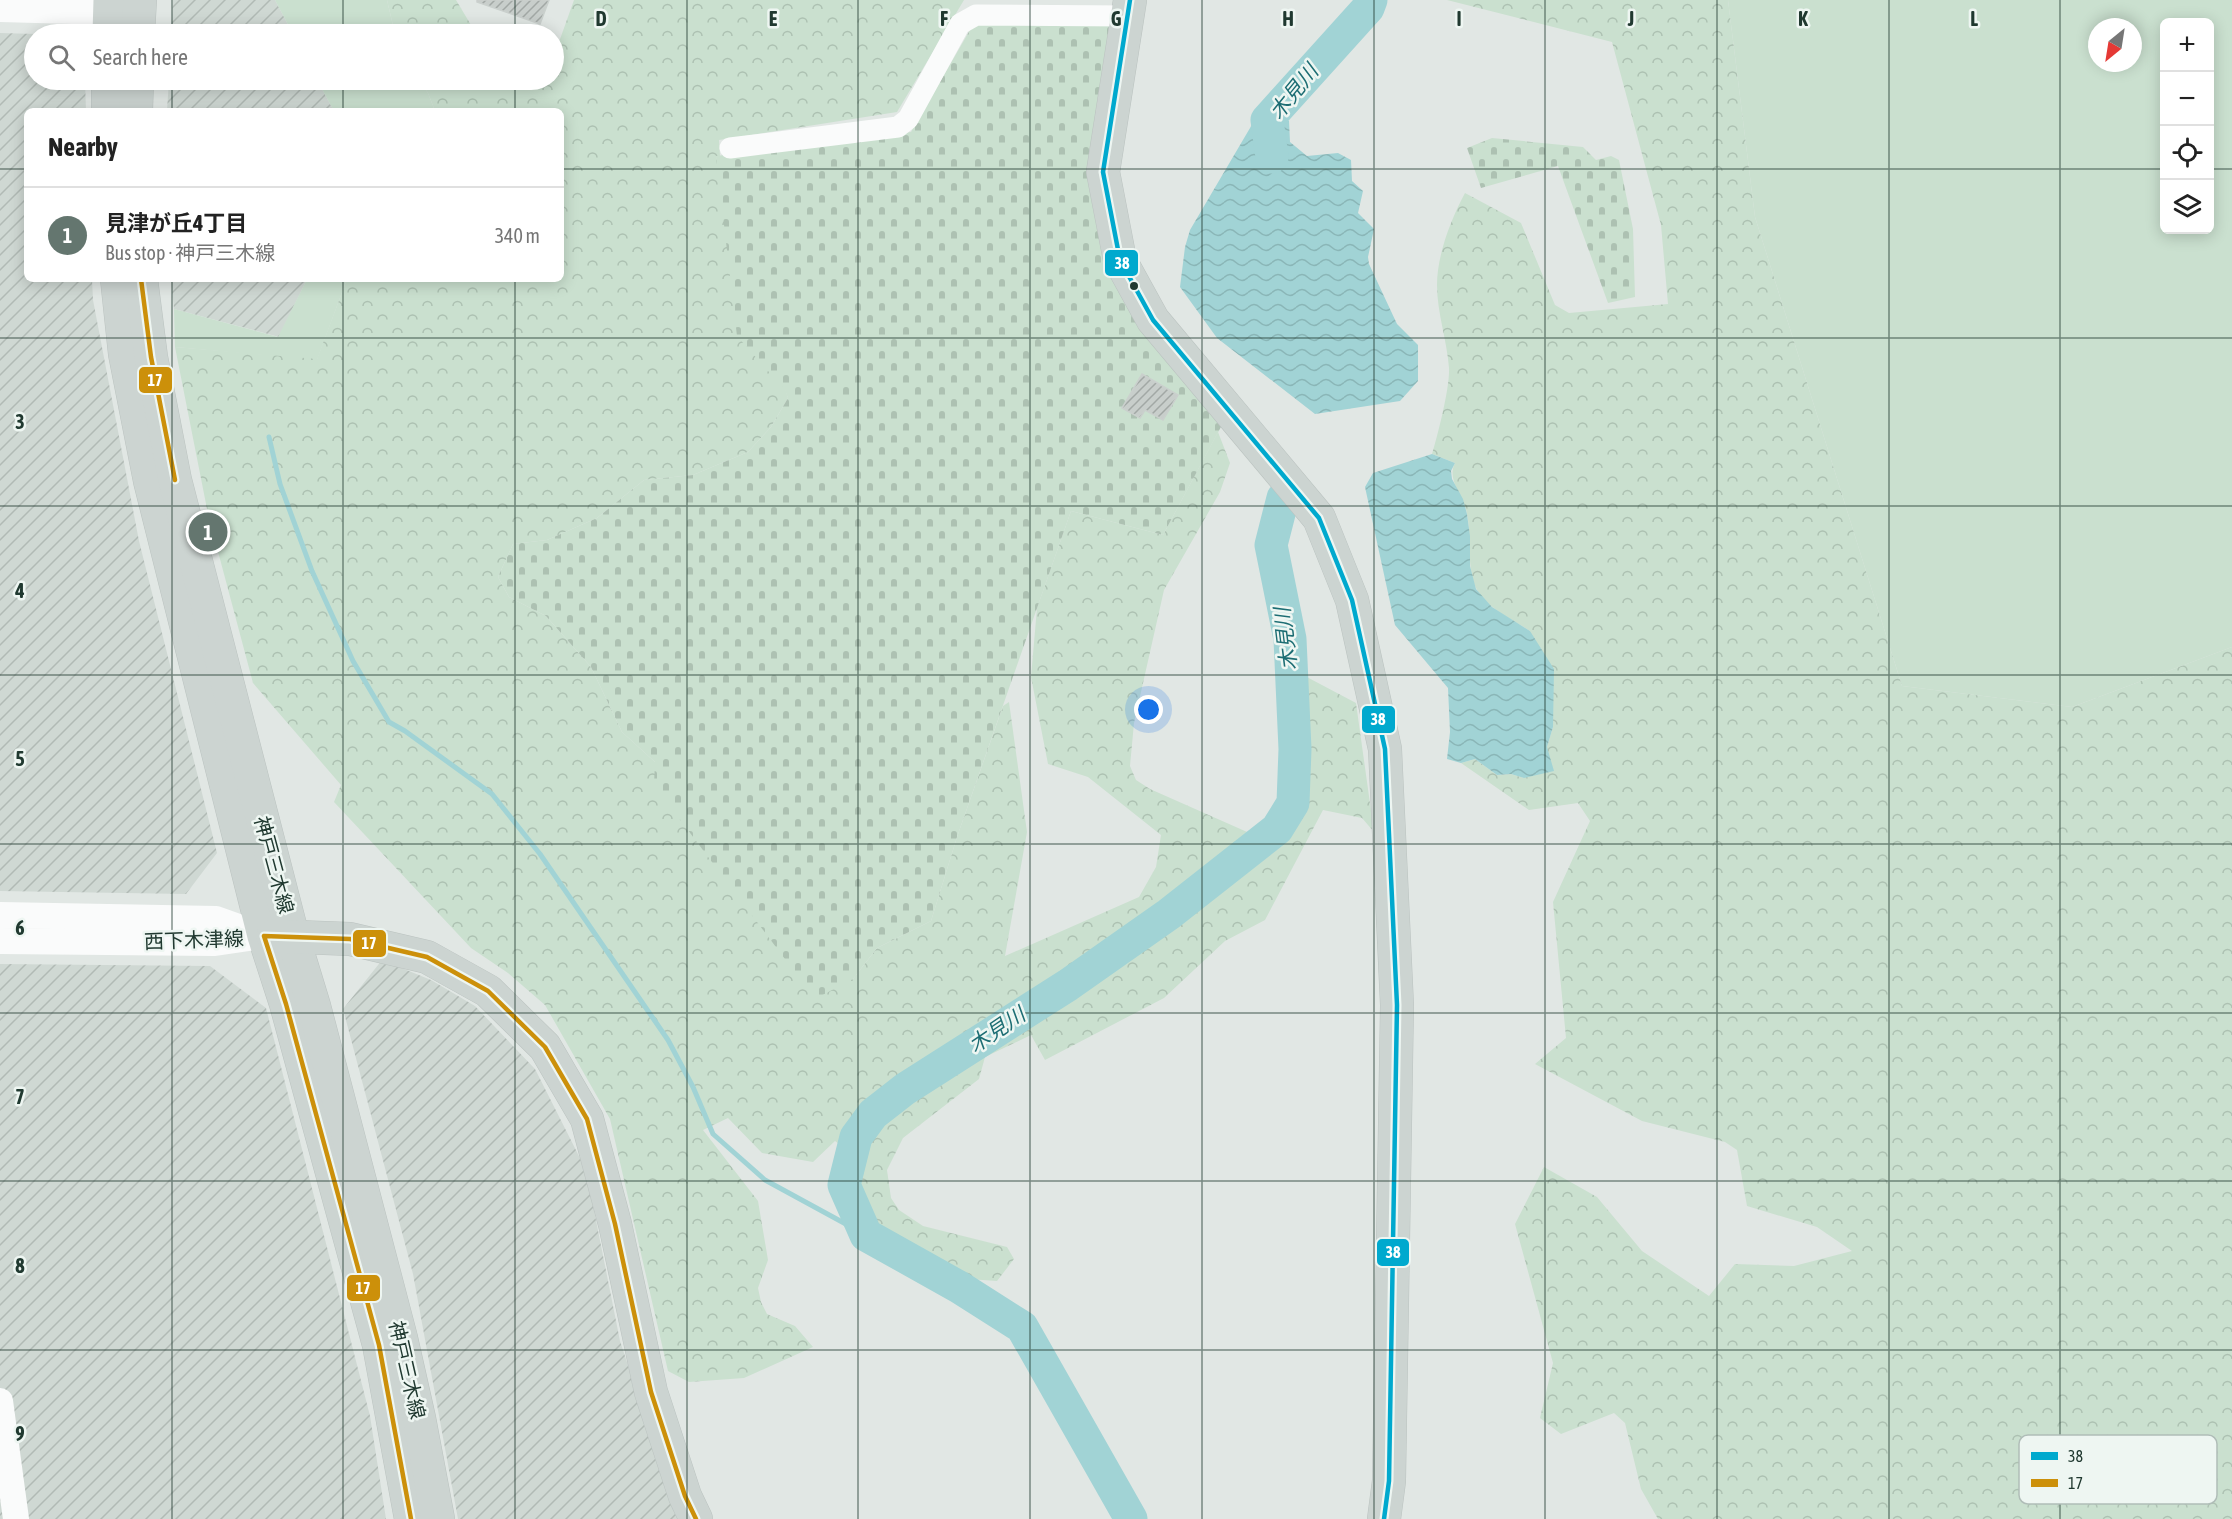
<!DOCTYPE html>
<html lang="en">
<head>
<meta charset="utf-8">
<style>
	:root { --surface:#fff; --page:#f6f6f6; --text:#222; --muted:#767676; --line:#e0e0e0; --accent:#64766f }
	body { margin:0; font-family:"Asap Condensed","Noto Sans JP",sans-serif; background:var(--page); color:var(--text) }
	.controls { position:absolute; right:18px; top:18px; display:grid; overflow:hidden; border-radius:9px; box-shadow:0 3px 15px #0003 }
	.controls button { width:54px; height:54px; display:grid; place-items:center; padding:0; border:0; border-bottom:2px solid var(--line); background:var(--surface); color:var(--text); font:30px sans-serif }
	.compass { position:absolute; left:2088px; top:18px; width:54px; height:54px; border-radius:50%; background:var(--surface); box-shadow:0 3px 15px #0003; rotate:210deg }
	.you { position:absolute; left:1149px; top:710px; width:21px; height:21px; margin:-15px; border:4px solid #fff; border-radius:50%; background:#1a73e8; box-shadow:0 0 0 9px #1a73e833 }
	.badge { display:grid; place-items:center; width:39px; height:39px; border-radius:50%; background:var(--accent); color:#fff; font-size:20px; font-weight:700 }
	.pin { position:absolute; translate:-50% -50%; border:3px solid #fff; box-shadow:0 2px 6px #0006 }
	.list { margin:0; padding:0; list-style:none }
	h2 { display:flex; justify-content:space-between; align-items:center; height:78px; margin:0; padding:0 24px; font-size:26px }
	h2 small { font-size:20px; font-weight:400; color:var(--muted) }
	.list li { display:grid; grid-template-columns:39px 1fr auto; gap:18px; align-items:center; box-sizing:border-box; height:96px; padding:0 24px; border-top:2px solid var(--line) }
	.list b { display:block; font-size:22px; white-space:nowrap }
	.list p { margin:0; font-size:20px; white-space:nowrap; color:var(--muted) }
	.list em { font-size:20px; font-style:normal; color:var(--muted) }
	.icon { flex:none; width:33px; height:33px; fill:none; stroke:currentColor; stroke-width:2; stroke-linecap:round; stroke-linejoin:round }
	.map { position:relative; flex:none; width:2232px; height:1519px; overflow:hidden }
	.search { position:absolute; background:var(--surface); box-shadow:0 3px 15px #0003; left:24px; top:24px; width:540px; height:66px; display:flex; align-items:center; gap:15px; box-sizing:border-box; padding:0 21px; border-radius:33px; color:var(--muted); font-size:22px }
	.panel { position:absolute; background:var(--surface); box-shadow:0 3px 15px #0003; left:24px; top:108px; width:540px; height:174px; border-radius:9px }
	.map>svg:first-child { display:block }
</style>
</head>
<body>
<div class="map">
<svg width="2232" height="1519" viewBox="0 0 2232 1519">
	<defs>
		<pattern id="industrial-furrows" width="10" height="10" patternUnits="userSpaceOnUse" patternTransform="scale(1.5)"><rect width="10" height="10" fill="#cfd8d3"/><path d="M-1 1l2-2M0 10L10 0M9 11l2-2" fill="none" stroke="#b1bab5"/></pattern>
		<pattern id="forest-crowns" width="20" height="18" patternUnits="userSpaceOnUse" patternTransform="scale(1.5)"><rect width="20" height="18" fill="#cae0cf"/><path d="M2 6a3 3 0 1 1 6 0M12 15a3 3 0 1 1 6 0" fill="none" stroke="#adc1b2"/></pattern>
		<pattern id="cemetery-stones" width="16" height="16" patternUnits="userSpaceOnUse" patternTransform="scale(1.5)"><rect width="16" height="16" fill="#cae0cf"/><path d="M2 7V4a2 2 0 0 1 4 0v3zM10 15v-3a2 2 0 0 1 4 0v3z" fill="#adc1b2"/></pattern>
		<pattern id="water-waves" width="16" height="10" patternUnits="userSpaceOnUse" patternTransform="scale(1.5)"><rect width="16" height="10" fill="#a1d3d5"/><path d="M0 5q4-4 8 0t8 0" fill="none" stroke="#8ab6b7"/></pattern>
		<pattern id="building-hatch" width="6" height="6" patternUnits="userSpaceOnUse" patternTransform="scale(1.5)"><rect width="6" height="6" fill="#c8cecb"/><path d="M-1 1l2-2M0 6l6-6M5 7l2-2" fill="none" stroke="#a2a8a5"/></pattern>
	</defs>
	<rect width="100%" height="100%" fill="#e1e7e4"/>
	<g fill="url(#industrial-furrows)">
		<polygon points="173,0 275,0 293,34 171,34"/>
		<polygon points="0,33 36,34 34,80 85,80 86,111 27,111 27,279 92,279 93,300 139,541 217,853 186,894 0,891"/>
		<polygon points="169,80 317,80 334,111 167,111"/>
		<polygon points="171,279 307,279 279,337 174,309"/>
		<polygon points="382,960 431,980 475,1006 535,1069 586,1170 620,1341 679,1519 458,1519 413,1274 343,1009"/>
		<polygon points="0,964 210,966 266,1008 370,1416 386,1519 0,1519"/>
	</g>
	<g fill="#cae0cf" fill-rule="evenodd">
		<polygon points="275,0 387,0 395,34 293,34"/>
		<path d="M1728,0H2232V647L2072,707L1902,686L1755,217ZM2164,22H2210V230H2164ZM2097,27H2133V63H2097Z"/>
		<polygon points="317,80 419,80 428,93 435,111 334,111"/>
		<polygon points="307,279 347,279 317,360 175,347 174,309 278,337"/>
	</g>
	<g fill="url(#forest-crowns)">
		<polygon points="387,0 456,0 471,25 495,34 395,34"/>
		<polygon points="574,0 964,0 897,112 719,140 720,156 716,156 788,398 771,427 748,452 693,475 644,480 597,518 547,540 513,544 498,577 509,597 546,616 591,667 622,732 655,762 853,979 877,948 931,921 957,837 1003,706 1009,702 1027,832 1005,956 1139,897 1156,867 1161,835 1088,777 1048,764 1031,677 1037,608 1071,511 1163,535 1218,432 1230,463 1220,492 1164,590 1134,723 1130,766 1136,780 1150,789 1281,847 1304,803 1303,675 1356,703 1374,832 1362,818 1323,810 1265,920 1225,941 1164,998 1045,1060 1031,1035 985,1057 979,1079 903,1138 887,1170 891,1198 899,1210 923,1226 1007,1247 1014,1259 997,1281 968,1279 877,1227 855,1189 860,1159 835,1141 813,1162 762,1153 728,1118 703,1130 758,1201 768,1260 758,1288 761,1302 767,1314 795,1326 813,1347 744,1378 689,1382 668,1371 610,1119 545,1005 508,973 471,948 334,802 341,785 253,683 208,514 175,347 317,359 347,279 561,279 561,111 435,111 428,93 419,80 554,80 554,56"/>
		<path d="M1447,0H1728L1755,217L1902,686L2072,707L2232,647V1519H1658L1641,1489L1625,1423L1614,1413L1561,1434L1540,1418L1553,1363L1515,1224L1544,1167L1597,1197L1642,1251L1709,1296L1735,1264L1794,1266L1852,1251L1817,1227L1747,1206L1737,1150L1725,1142L1642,1121L1535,1064L1566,1038L1553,902L1590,821L1578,803L1529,810L1461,763L1475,759L1497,775L1511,774L1524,778L1547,747L1553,727L1530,631C1512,619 1486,608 1476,588C1466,565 1472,538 1467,514C1464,496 1446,480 1455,463L1432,454C1438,434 1450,387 1449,368C1447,340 1437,313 1437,285C1437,255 1451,219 1465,193L1521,223L1555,305L1569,313L1668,304L1661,225L1612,42Z"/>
	</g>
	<g fill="url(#cemetery-stones)">
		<polygon points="974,23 1115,24 1098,229 1222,425 1163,535 1071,511 957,837 931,921 877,948 853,979 815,999 654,785 655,762 622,732 591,667 546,616 509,597 498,577 513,544 547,540 597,518 644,480 693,475 748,452 771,427 788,398 785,390 737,336 716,156 911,132"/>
		<polygon points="1492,138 1583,147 1596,160 1611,156 1619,160 1633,229 1635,297 1608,303 1558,166 1481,188 1467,148"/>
	</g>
	<g fill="url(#water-waves)">
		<polygon points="1260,111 1289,121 1290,142 1307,156 1338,153 1351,160 1352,181 1363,191 1358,213 1374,229 1368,257 1369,264 1397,324 1418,345 1418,381 1400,401 1315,414 1217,338 1180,287 1185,247 1190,230"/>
		<polygon points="1432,454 1455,463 1451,471 1452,479 1463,499 1467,514 1470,536 1470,566 1476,589 1492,607 1530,631 1554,669 1553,727 1547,747 1554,771 1524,778 1511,774 1497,775 1475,759 1461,763 1447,759 1450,732 1448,688 1395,625 1365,487 1373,473"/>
	</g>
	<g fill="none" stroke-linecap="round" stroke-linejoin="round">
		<polyline stroke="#a1d3d5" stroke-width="5" points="269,437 280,484 312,571 353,661 389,722 405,731 492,794 540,854 668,1040 693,1087 713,1134 765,1180 866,1235"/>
		<g stroke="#a1d3d5" stroke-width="33">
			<polyline points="1272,157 1267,120 1368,8 1371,0"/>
			<polyline points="1131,1519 1022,1327 959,1287 866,1235 844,1185 856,1137 873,1114 905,1089 1068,985 1169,914 1277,829 1293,803 1295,749 1290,639 1271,545 1283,498"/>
		</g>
	</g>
	<g fill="url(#building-hatch)" stroke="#cad0cd" stroke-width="1.5">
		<polygon points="477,0 549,0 540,24 477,2"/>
		<polygon points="1142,374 1178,395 1163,420 1145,410 1140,418 1122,408"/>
	</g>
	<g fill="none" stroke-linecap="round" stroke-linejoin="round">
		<defs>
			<g id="primary">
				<polyline points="1130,0 1103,172 1120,260 1153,320 1319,518 1352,600 1385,749 1397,1005 1389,1481 1384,1519"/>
				<polyline points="109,34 110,0"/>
				<polyline points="138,34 140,0"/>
				<polyline points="108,111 108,80"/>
				<polyline points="136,111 137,80"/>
				<polyline points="117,279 125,354 150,481 264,936 286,1004 379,1345 411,1519"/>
				<polyline points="141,279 151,357 175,480 293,937 314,1006 401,1338 419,1418 438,1519"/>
				<polyline points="273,936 350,939 427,957 488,991 545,1047 587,1119 615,1224 651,1392 685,1496 696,1519"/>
			</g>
		</defs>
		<use href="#primary" stroke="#bbc3c0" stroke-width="34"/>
		<polyline stroke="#fafbfb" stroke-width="21" points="730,148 898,127 908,119 960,24 976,15 1128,16"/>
		<g stroke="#fafbfb" stroke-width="26">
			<polyline points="0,9 109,12 128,6"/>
			<polyline points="0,915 216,919 264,936"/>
			<polyline points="0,941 215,943 261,936"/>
			<polyline points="0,1401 16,1519"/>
		</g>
		<use href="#primary" stroke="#ccd4d1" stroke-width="33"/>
		<defs>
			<polyline id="bus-1" points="1130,0 1103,172 1120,260 1153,320 1319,518 1352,600 1385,749 1397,1005 1389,1481 1384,1519"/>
			<g id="bus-2">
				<polyline points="141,279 151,357 175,480"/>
				<polyline points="411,1519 379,1345 286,1004 264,936 350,939 427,957 488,991 545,1047 587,1119 615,1224 651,1392 685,1496 696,1519"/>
			</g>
		</defs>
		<use href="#bus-1" stroke="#eef6f2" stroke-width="9"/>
		<use href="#bus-2" stroke="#eef6f2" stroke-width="9"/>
		<use href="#bus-1" stroke="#00a9ce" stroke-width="4.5"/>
		<use href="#bus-2" stroke="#cc900a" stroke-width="4.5"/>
	</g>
	<path fill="none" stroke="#203930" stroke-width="1.5" stroke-opacity="0.55" d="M172,0V34M343,0V34M515,0V34M687,0V1519M858,0V1519M1030,0V1519M1202,0V1519M1374,0V1519M1545,0V1519M1717,0V1519M1889,0V1519M2060,0V1519M172,80V111M343,80V111M515,80V111M0,169H27M561,169H2164M2210,169H2232M172,279V1519M343,279V1519M515,279V1519M0,338H2232M0,506H2232M0,675H2232M0,844H2232M0,1013H2232M0,1181H2232M0,1350H2232"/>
	<circle fill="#203930" stroke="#eef6f2" stroke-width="2" cx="1134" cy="286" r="5"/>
	<g text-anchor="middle" stroke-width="5" stroke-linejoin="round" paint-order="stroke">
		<g font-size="20" fill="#203930" stroke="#eef6f2">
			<text transform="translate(274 865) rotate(75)" y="7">神戸三木線</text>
			<text transform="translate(194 940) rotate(-2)" y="7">西下木津線</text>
			<text transform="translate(407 1370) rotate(77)" y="7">神戸三木線</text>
		</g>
		<g font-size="21" font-style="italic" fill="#1c6d73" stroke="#eef6f2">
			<text transform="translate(1294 92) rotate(-51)" y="7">木見川</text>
			<text transform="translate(1286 639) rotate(-97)" y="7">木見川</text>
			<text transform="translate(997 1030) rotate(-34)" y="7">木見川</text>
		</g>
	</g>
	<rect x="2019" y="1435" width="198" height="69" rx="9" fill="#eef6f2" stroke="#b0bdb8" stroke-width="1.5"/>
	<rect x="2031" y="1452" width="27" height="8" fill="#00a9ce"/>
	<rect x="2031" y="1479" width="27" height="8" fill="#cc900a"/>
	<g font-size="16" fill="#203930">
		<text x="2068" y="1462">38</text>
		<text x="2068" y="1489">17</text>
	</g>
	<g font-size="20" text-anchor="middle" font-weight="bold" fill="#203930" stroke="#eef6f2" stroke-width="5" stroke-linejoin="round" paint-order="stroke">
		<text x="601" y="26">D</text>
		<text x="773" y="26">E</text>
		<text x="944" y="26">F</text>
		<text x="1116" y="26">G</text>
		<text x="1288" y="26">H</text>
		<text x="1459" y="26">I</text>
		<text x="1631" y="26">J</text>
		<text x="1803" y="26">K</text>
		<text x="1974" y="26">L</text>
		<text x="20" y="429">3</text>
		<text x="20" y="598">4</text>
		<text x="20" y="766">5</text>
		<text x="20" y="935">6</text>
		<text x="20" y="1104">7</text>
		<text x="20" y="1273">8</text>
		<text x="20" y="1441">9</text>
	</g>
	<g stroke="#eef6f2" stroke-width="2">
		<rect x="1104" y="249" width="35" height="28" rx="6" fill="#00a9ce"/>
		<rect x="138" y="366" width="35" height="28" rx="6" fill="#cc900a"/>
		<rect x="1361" y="705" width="35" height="29" rx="6" fill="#00a9ce"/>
		<rect x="352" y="929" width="35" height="29" rx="6" fill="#cc900a"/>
		<rect x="1376" y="1238" width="34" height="29" rx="6" fill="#00a9ce"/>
		<rect x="346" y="1274" width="35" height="28" rx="6" fill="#cc900a"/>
	</g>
	<g font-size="16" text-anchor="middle" font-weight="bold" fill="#fff">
		<text x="1122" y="269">38</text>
		<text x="155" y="386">17</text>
		<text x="1378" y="725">38</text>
		<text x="369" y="949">17</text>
		<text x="1393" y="1258">38</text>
		<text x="363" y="1294">17</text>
	</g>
</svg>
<div class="controls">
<button>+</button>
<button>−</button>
<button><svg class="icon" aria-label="locate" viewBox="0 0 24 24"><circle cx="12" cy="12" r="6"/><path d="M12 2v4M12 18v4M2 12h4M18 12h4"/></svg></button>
<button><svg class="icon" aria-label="layers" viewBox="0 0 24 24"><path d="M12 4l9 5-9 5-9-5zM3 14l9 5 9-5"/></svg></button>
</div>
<svg class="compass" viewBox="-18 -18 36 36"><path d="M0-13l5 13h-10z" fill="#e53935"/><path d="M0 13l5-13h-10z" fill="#767676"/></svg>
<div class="you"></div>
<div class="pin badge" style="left:208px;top:532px">1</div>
<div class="search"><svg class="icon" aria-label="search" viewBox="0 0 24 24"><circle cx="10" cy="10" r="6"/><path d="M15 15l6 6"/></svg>Search here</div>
<section class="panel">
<h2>Nearby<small></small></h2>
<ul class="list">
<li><span class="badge">1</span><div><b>見津が丘4丁目</b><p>Bus stop · 神戸三木線</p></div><em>340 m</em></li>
</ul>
</section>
</div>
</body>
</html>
